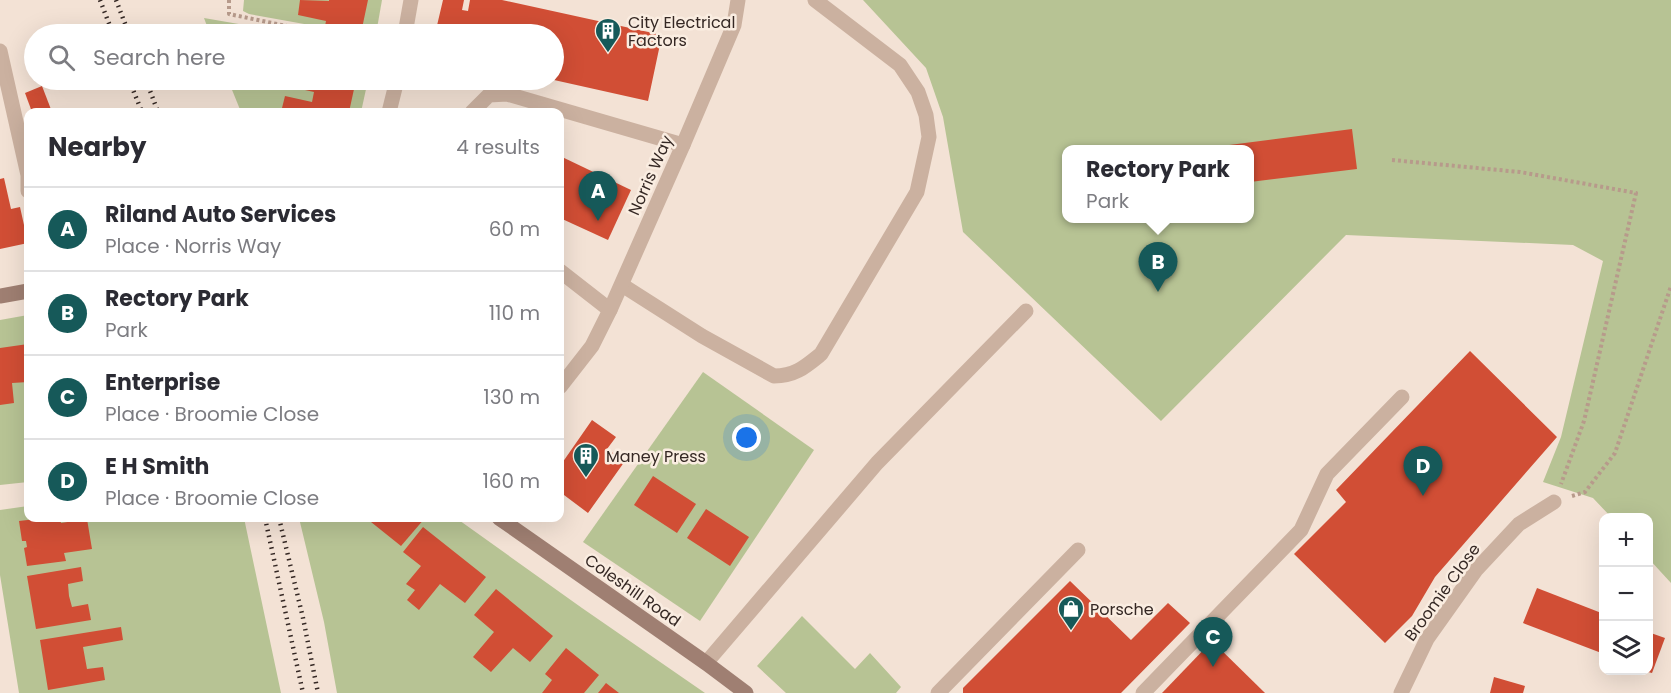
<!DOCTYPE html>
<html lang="en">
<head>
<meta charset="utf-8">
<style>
	:root { --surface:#fff; --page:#f2f2f3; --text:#2b2b33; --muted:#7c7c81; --line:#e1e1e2; --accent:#165959 }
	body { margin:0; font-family:Poppins,sans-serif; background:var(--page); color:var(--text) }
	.controls { position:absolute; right:18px; bottom:18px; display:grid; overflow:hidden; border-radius:12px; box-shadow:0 6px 24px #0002 }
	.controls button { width:54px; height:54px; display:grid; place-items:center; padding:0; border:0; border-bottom:2px solid var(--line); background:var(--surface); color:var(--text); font:30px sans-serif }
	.you { position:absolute; left:747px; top:438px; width:21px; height:21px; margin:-15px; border:4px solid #fff; border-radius:50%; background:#1a73e8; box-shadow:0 0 0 9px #1a73e833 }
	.badge { display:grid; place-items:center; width:39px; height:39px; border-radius:50%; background:var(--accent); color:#fff; font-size:20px; font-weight:700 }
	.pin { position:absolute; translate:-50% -50px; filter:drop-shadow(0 2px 3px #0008) }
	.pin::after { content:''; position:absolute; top:32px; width:21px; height:18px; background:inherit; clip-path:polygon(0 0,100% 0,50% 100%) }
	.popup { position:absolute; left:1062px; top:145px; width:192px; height:78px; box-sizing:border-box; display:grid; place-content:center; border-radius:12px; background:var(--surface); filter:drop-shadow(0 2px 4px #0005); font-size:20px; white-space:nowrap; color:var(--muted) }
	.popup b { font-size:22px; color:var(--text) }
	.popup::after { content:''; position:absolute; left:50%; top:100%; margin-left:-12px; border:12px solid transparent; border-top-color:var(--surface) }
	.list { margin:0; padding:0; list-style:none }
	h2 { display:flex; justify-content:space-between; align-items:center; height:78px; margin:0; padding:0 24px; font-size:26px }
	h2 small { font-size:20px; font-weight:400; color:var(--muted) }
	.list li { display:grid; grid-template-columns:39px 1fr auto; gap:18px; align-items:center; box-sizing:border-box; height:84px; padding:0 24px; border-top:2px solid var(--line) }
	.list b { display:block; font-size:22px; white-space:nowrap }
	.list p { margin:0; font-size:20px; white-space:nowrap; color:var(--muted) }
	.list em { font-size:20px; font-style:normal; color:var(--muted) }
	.icon { flex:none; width:33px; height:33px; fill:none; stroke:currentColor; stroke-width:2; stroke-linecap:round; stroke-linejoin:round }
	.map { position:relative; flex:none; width:1671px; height:693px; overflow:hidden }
	.search { position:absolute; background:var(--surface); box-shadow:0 6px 24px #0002; left:24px; top:24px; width:540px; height:66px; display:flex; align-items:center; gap:15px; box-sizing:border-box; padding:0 21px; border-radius:33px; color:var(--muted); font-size:22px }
	.panel { position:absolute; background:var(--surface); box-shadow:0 6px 24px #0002; left:24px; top:108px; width:540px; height:414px; border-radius:12px }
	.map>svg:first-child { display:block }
</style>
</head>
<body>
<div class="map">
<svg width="1671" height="693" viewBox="0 0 1671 693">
	<rect width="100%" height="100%" fill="#f3e2d5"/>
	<g fill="#b7c394" fill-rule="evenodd">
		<polygon points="244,0 382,0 376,34 360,34 249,14 243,11"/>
		<path d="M863,0H1671V583L1649,559L1648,518L1611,517L1593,498L1543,482L1561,437L1603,261L1573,245L1346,235L1161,421L963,232L943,117L926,68ZM1066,150H1250V218H1066Z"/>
		<polygon points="204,18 297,34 210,34"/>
		<polygon points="228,80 368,80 361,112 241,112"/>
		<polygon points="28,315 28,482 0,485 0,320"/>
		<polygon points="703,372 814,450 700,621 583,542"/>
		<polygon points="28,506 28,518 244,518 281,693 19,693 0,575 0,510"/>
		<polygon points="299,518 456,518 582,608 705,693 337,693 324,622"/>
		<polygon points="802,616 855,669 870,653 901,687 896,693 786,693 757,666"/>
	</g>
	<g fill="#d14e35">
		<polygon points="300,0 329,1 329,0 368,0 361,33 325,26 326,21 298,15"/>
		<polygon points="443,0 464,0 462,10 468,11 470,0 502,0 662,35 648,101 554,80 554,34 435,34"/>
		<polygon points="288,80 356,80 349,112 281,112 285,96 312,102 314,92 287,86"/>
		<polygon points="42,86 52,112 32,112 25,93"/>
		<polygon points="1352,129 1357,169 1250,182 1250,150 1206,150 1206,148"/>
		<polygon points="560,156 631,190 608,240 560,218"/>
		<polygon points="4,178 11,209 20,207 28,243 0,249 0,179"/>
		<polygon points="28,344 28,382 12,383 14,403 0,405 0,348"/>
		<polygon points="1470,351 1557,437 1435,577 1412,616 1385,643 1294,554 1346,502 1336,490"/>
		<polygon points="592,420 616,437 607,449 625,461 588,513 560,492 560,466"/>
		<polygon points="653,476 696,504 677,533 634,505"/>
		<polygon points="706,509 749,537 730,566 687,538"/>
		<polygon points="45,518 60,518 61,523 87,519 92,549 64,553 66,561 27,566 24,548 27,547 26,541 22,541 19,521"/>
		<polygon points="366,518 425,518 401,546"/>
		<polygon points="423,527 486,577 465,603 440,584 419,610 407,600 415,590 406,584 421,566 403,552"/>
		<polygon points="81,567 83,581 68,584 69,596 72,607 88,604 91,620 36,629 27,576"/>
		<polygon points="1070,581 1131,640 1168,603 1190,623 1121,693 963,693 963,688"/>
		<polygon points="1537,588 1604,614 1604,654 1523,623"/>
		<polygon points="496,589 553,636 530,662 513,648 491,672 473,657 494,632 474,615"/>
		<polygon points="121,627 123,640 83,647 87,669 103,667 105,680 48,690 40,640"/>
		<polygon points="1648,632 1665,638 1652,673 1648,672"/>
		<polygon points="1212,641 1265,693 1162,693"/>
		<polygon points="566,648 599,675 584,693 542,693 552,680 545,674"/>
		<polygon points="1494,677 1525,686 1523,693 1490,693"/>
		<polygon points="606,683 619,693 598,693"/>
	</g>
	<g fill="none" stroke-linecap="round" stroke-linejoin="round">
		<g stroke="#b79a8b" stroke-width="4" stroke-dasharray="3 3" stroke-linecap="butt">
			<polyline points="229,0 229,14 325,34"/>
			<polyline points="1392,160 1520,172 1636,193 1584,421 1561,484"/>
			<polyline points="1572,496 1585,492 1615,453 1671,286"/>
		</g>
		<g stroke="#cbb1a0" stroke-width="15">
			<polyline points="0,51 28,175 28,191"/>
			<polyline points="472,112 489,95 507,94 683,145"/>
			<polyline points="560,271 610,310"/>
			<path d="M622,285L702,336L774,376C795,376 805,367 821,354L917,192L929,137L926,115L918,92L900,65L815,0"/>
			<polyline points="706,663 877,463 1026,311"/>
			<polyline points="938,693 1078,550"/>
			<polyline points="1143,693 1301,530 1327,474 1402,397"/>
		</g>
		<g stroke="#cbb1a0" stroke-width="15">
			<polyline points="405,34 411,0"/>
			<polyline points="389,112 397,80"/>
			<polyline points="560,387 592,346 610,310 683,145 734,25 738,0"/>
			<polyline points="1401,693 1427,639 1476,570 1519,524 1554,502"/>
		</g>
		<g stroke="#9f7f72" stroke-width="15">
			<polyline points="0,296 28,291"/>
			<polyline points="499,518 706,663 746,693"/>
		</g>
		<g stroke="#352824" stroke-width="4.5" stroke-dasharray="1.5 4.5" stroke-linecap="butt">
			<polyline points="100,0 113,34"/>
			<polyline points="116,0 129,34"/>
			<polyline points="129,80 142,112"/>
			<polyline points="146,80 158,112"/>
			<polyline points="265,518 303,693"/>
			<polyline points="279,518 303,618 318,693"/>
		</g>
	</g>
	<defs>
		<symbol id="building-pin" viewBox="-11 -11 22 30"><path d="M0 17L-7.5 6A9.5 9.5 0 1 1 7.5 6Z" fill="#165959" stroke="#faede1"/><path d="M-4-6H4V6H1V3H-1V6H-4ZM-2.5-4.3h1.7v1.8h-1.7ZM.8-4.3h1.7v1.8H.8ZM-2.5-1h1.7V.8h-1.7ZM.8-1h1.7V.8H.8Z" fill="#fff"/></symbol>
		<symbol id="shop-pin" viewBox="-11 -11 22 30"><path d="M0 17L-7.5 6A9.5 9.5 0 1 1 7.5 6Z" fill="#165959" stroke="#faede1"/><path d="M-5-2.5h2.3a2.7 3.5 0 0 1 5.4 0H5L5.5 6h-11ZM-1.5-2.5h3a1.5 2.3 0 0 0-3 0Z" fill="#fff"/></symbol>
	</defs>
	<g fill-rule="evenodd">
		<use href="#building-pin" x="593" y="16" width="30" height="40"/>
		<use href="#building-pin" x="571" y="441" width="30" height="40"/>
		<use href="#shop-pin" x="1056" y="594" width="30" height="40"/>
	</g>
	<g text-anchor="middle" stroke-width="5" stroke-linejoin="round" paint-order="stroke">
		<g font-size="16" fill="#352824" stroke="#faede1" text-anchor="start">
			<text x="628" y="28">City Electrical<tspan x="628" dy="18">Factors</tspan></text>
			<text x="606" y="462">Maney Press</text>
			<text x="1090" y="615">Porsche</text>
		</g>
		<g font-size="16" fill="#352824" stroke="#faede1">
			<text transform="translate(650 175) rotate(-66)" y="6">Norris Way</text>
			<text transform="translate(633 590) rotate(35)" y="6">Coleshill Road</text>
			<text transform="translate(1442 592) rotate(-54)" y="6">Broomie Close</text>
		</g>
	</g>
</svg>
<div class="controls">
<button>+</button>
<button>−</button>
<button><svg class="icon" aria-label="layers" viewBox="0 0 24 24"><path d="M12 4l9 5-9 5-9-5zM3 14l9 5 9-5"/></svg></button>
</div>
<div class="you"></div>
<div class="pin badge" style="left:598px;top:221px">A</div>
<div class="pin badge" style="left:1158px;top:292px">B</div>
<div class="popup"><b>Rectory Park</b>Park</div>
<div class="pin badge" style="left:1213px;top:667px">C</div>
<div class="pin badge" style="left:1423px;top:496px">D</div>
<div class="search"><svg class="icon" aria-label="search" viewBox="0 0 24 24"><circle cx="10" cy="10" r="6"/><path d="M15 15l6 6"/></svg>Search here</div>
<section class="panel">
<h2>Nearby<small>4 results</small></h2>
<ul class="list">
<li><span class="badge">A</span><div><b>Riland Auto Services</b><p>Place · Norris Way</p></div><em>60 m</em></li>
<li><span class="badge">B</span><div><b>Rectory Park</b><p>Park</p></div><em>110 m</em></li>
<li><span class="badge">C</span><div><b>Enterprise</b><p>Place · Broomie Close</p></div><em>130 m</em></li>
<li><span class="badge">D</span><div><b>E H Smith</b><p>Place · Broomie Close</p></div><em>160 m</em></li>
</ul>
</section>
</div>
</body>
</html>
